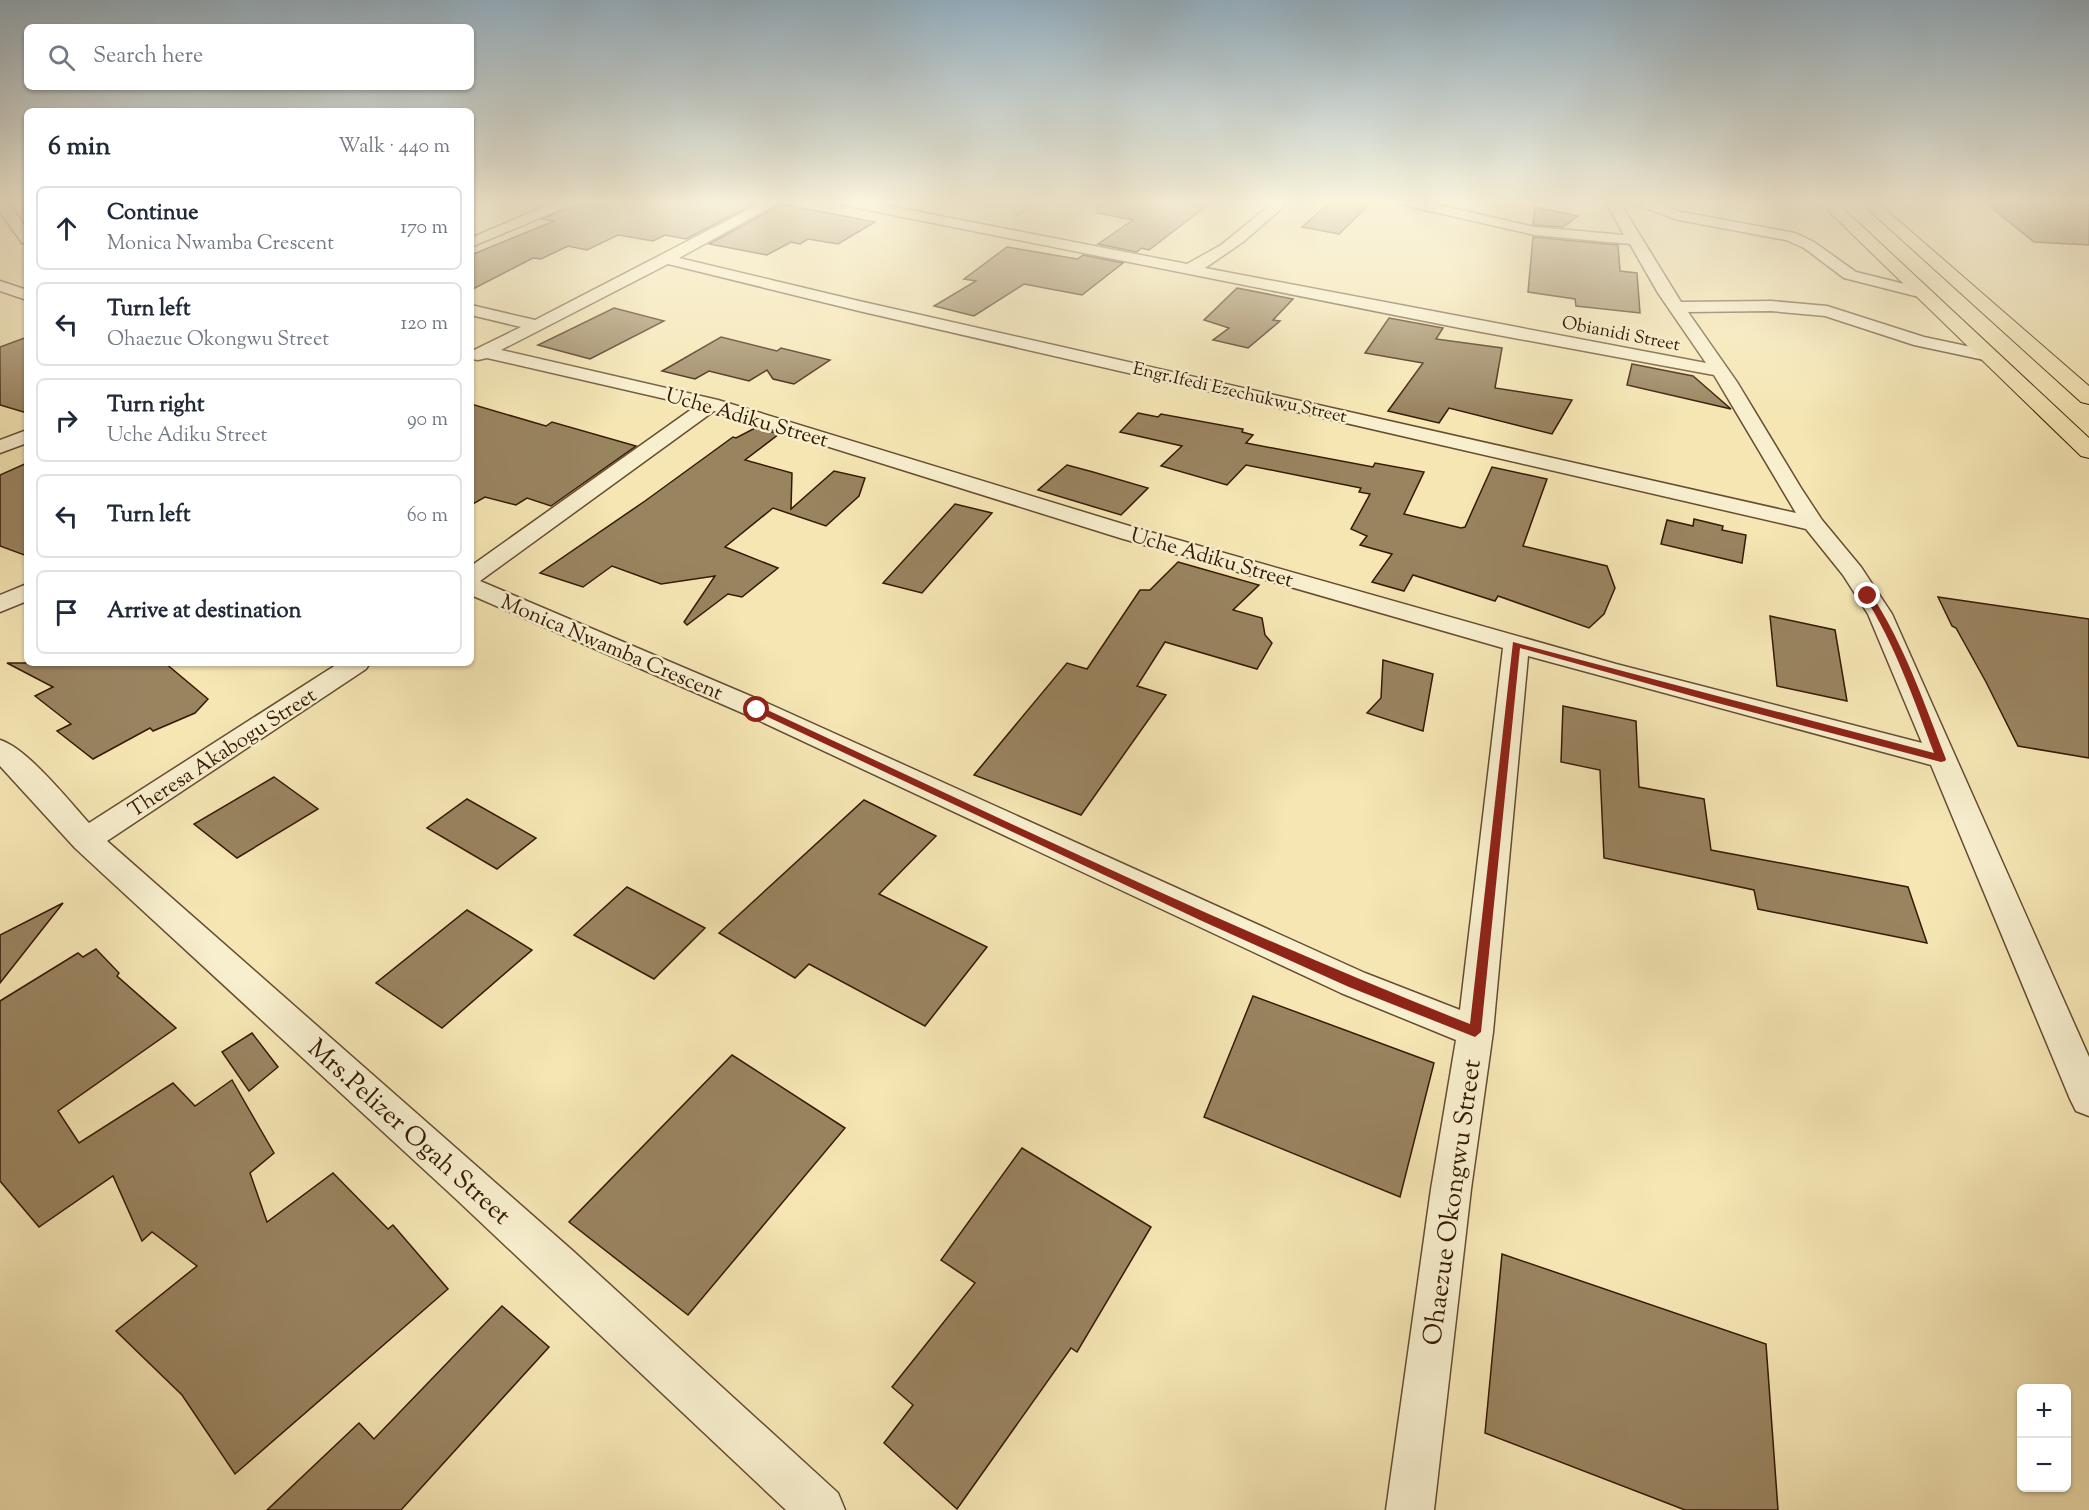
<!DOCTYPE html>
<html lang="en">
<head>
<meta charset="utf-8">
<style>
	:root { --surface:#fff; --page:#f2f2f3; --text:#1f2937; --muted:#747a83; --line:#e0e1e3 }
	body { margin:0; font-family:"Sorts Mill Goudy",serif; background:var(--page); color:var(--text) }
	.controls { position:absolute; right:18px; bottom:18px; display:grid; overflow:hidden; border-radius:9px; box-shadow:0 2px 4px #0004 }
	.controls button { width:54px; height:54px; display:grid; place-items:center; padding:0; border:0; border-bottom:2px solid var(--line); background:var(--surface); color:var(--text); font:30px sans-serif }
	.stop { position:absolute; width:18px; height:18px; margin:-14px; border:4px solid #8f2418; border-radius:50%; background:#fff }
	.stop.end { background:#8f2418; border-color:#fff; box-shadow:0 2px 6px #0008 }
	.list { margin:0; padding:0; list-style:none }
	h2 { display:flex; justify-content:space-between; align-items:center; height:78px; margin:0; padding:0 24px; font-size:26px }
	h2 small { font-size:20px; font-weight:400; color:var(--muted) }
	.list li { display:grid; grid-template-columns:39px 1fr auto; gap:18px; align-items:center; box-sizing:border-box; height:84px; margin:0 12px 12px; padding:0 12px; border:2px solid var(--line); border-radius:9px }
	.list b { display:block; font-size:22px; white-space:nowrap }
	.list p { margin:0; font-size:20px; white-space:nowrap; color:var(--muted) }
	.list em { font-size:20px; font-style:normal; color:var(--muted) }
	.icon { flex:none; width:33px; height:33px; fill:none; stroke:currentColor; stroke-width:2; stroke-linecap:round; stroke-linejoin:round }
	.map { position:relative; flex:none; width:2089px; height:1510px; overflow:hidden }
	.search { position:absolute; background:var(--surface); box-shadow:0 2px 4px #0004; left:24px; top:24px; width:450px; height:66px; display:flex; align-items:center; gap:15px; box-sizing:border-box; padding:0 21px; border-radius:9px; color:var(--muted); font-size:22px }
	.panel { position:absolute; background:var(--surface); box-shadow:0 2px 4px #0004; left:24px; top:108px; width:450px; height:558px; border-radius:9px }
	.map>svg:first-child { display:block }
</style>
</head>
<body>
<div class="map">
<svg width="2089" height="1510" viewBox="0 0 2089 1510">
	<rect width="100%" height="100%" fill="#f5e6b4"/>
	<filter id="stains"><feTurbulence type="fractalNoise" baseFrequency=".00333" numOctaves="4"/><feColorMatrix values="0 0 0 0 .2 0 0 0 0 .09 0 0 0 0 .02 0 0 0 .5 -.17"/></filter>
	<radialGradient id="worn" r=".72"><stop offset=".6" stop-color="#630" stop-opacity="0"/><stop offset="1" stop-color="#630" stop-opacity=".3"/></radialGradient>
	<g fill="#998460" stroke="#361905" stroke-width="1.5">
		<polygon points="577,201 760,201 686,239 665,235 653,241 618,235 587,250 568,246 541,259 533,258 471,290 471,255 554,221 542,219 574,206"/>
		<polygon points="1098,201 1213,201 1149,250 1141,248 1137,252 1098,244 1133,220 1097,213"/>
		<polygon points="1331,201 1373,201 1339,234 1302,227"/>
		<polygon points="1983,201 2089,201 2089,245 2034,242"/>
		<polygon points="782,204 875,222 838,244 808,239 800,244 791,242 767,255 709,244"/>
		<polygon points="1535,207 1578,216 1563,227 1535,225 1533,224"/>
		<polygon points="1533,237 1618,245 1620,271 1637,273 1640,313 1576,306 1575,299 1528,292"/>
		<polygon points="1007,247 1077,259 1083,255 1123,263 1082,295 1024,284 974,316 934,306 976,281 964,279"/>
		<polygon points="1237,288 1293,299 1273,320 1280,321 1248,348 1213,340 1229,328 1204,320"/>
		<polygon points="614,308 664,321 590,359 538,345"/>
		<polygon points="1389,318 1443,328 1436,339 1502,348 1495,388 1572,400 1552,434 1449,408 1439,423 1388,411 1423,363 1365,353"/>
		<polygon points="27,337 27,413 0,405 0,347"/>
		<polygon points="721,337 777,351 781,348 830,360 794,384 773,379 767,370 749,381 709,371 695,379 662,371"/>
		<polygon points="1632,364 1693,376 1731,409 1627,385"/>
		<polygon points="471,404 546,426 552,422 636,446 551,506 527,498 516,505 485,497 471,505"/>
		<polygon points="1138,413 1158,417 1161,414 1243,429 1242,432 1253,435 1246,443 1373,467 1375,463 1424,472 1404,514 1461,528 1465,527 1492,467 1547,479 1523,546 1607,566 1615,588 1604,614 1589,628 1498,596 1495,601 1413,575 1404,591 1372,582 1392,554 1360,545 1367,536 1351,529 1370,494 1359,492 1361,488 1246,465 1227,485 1161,466 1182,446 1120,432"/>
		<polygon points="757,427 779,434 745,460 792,473 791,509 834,471 865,478 859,496 826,526 773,508 725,547 778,568 742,597 728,594 687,625 684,622 715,576 661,584 612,566 583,587 540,573 645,501 733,437 736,438"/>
		<polygon points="27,463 27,556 0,546 0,475"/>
		<polygon points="1067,465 1093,472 1148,488 1121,515 1038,490"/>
		<polygon points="955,504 992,513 922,593 883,583"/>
		<polygon points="1694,519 1723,526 1722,530 1746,535 1742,563 1661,544 1667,520 1693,526"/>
		<polygon points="1178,562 1259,585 1233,610 1262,618 1265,635 1272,643 1257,669 1165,642 1137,686 1166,695 1081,815 974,775 1067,663 1087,669 1140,590 1150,590"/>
		<polygon points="1938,597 2089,619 2089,758 2018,746 1986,682 1956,628 1952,626"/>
		<polygon points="1770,616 1835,630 1847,701 1777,686"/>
		<polygon points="1383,660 1433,674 1423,731 1367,713 1381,698"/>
		<polygon points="7,663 165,663 208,699 195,713 153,731 150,728 93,759 57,731 71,724 35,696 53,687"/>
		<polygon points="1563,706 1636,721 1639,787 1704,799 1711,850 1908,887 1927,943 1758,909 1754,890 1604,858 1600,770 1561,762"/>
		<polygon points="274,777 318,809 237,858 194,824"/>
		<polygon points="467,799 536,838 497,869 427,828"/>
		<polygon points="864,800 936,836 879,894 987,947 925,1026 809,964 795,978 719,933"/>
		<polygon points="627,887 705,928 654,979 574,935"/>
		<polygon points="63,903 0,983 0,935"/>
		<polygon points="467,910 532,950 442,1028 376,983"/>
		<polygon points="96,949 119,973 117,976 176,1028 58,1111 79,1143 173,1083 195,1106 232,1080 274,1153 250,1173 267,1222 333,1173 388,1229 393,1225 448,1289 235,1474 182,1395 116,1331 197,1266 152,1232 142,1241 113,1176 39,1227 0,1181 0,1001 78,953 83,957"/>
		<polygon points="1253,996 1434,1063 1400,1197 1204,1117"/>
		<polygon points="252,1033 278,1067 249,1091 222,1052"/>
		<polygon points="732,1055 845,1128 688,1315 569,1222"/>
		<polygon points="1022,1148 1151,1227 1077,1352 1071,1348 957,1509 884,1443 913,1405 892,1387 975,1283 941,1260"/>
		<polygon points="1502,1254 1766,1344 1778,1510 1685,1510 1485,1433"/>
		<polygon points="502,1306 549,1347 401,1510 267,1510 359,1423 374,1439"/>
	</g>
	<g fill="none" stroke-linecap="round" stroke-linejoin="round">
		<defs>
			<g id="street">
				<polygon points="557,201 575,201 573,204 471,247 471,238"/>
				<path d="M765,201H782L679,258L859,301L1796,513L1714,375L1460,328L843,205L836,201H863L1187,264L1221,245L1275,201H1290L1243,242L1205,268L1706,363L1658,293L1630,244L1535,235L1399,204L1397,201H1421L1535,227L1624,235L1605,201H1619L1681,302L1771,301L1827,306L1924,337L1995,352L1998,356L1995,360L1989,361L1914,345L1825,316L1771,311L1688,312L1737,382L1801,488L1822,520L1861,567L1892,614L2089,1057V1116L2076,1111L2070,1099L1931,765L1528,656L1493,1032L1471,1189L1434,1510H1386L1431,1189L1456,1040L1341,993L747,715L471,595V566L696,406L487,358L478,360L472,359V351L521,327L471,315V305L535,320ZM668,264L859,311L1806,529L1843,575L1868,614L1922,743L1616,664L1136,528L718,400L501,350ZM714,411L1120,538L1503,648L1460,1010L1365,973L767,703L480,581Z"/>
				<polygon points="1632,201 1651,201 1682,212 1795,233 1814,242 1856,272 1929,290 1931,293 1923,298 1844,278 1804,248 1786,240 1679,220 1634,204"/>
				<polygon points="0,204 11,206 27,229 27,244 22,243 0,212"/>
				<polygon points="0,281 27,290 27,300 0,291"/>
				<polygon points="27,430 27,443 0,453 0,440"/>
				<polygon points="27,584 27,601 0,612 0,595"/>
				<path d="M339,663H370L366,669L107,841L573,1251L838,1493L845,1510H786L456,1199L103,874L75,848L0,766V740C27,748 69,801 89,823Z"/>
			</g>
			<g id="highway">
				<polygon points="1818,201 1835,201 2089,438 2089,458 2081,456"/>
				<polygon points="1859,201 1876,201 2089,386 2089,404 2081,402"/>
			</g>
		</defs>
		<use href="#street" stroke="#664c31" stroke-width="3"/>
		<use href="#highway" stroke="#361905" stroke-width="2"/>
		<polyline stroke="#361905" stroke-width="2" stroke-dasharray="1 1.5" stroke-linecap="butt" points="1017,215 1039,201"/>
		<use href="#street" fill="#f8efce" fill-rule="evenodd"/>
		<use href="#highway" fill="#f5e6b4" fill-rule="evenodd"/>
	</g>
	<linearGradient id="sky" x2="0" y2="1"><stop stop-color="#93acbb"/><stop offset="0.49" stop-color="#faf4dd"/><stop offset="1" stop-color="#faf4dd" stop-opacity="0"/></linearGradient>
	<rect width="2089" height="412" fill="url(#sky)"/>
	<path fill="#8f2418" d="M1865,594H1871C1904,644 1924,703 1946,759L1945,761L1941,762L1710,701L1520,648L1481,1032L1475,1037L1349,987L1202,921L753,710L761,707C996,816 1229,929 1470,1024L1513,642L1934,753C1914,700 1895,644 1864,596Z"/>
	<g text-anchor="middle" stroke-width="5" stroke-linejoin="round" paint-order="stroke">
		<g font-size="18" fill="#361905" stroke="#f8efce">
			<text transform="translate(1621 333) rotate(11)" y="6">Obianidi Street</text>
			<text transform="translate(1240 392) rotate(13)" y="6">Engr.Ifedi Ezechukwu Street</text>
		</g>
		<g font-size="21" fill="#361905" stroke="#f8efce">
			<text transform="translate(747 417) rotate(16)" y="7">Uche Adiku Street</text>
			<text transform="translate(1212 557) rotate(16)" y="7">Uche Adiku Street</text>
			<text transform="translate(612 647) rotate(23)" y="7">Monica Nwamba Crescent</text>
			<text transform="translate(222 752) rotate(-33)" y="7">Theresa Akabogu Street</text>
		</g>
		<g font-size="26" fill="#361905" stroke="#f8efce">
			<text transform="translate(410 1131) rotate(42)" y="9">Mrs.Pelizer Ogah Street</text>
			<text transform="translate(1451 1202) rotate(-82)" y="9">Ohaezue Okongwu Street</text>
		</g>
	</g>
	<rect width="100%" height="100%" filter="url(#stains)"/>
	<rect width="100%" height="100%" fill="url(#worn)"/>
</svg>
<div class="controls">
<button>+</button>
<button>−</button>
</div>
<div class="stop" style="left:757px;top:710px"></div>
<div class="stop end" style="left:1868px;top:596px"></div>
<div class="search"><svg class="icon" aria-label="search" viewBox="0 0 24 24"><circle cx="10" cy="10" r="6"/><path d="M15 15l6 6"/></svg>Search here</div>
<section class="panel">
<h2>6 min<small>Walk · 440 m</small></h2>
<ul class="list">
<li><svg class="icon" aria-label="ahead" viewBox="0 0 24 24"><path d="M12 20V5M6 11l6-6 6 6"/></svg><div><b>Continue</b><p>Monica Nwamba Crescent</p></div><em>170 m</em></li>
<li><svg class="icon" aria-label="left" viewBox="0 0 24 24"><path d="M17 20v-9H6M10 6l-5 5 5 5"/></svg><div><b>Turn left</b><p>Ohaezue Okongwu Street</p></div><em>120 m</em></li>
<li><svg class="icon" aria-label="right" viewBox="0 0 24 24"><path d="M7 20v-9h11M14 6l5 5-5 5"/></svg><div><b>Turn right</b><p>Uche Adiku Street</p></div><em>90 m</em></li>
<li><svg class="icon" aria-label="left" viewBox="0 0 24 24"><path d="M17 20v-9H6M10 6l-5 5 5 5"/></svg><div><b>Turn left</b></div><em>60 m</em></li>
<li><svg class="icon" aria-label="arrive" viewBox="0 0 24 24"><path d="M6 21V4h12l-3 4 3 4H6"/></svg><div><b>Arrive at destination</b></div></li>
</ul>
</section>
</div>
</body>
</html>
